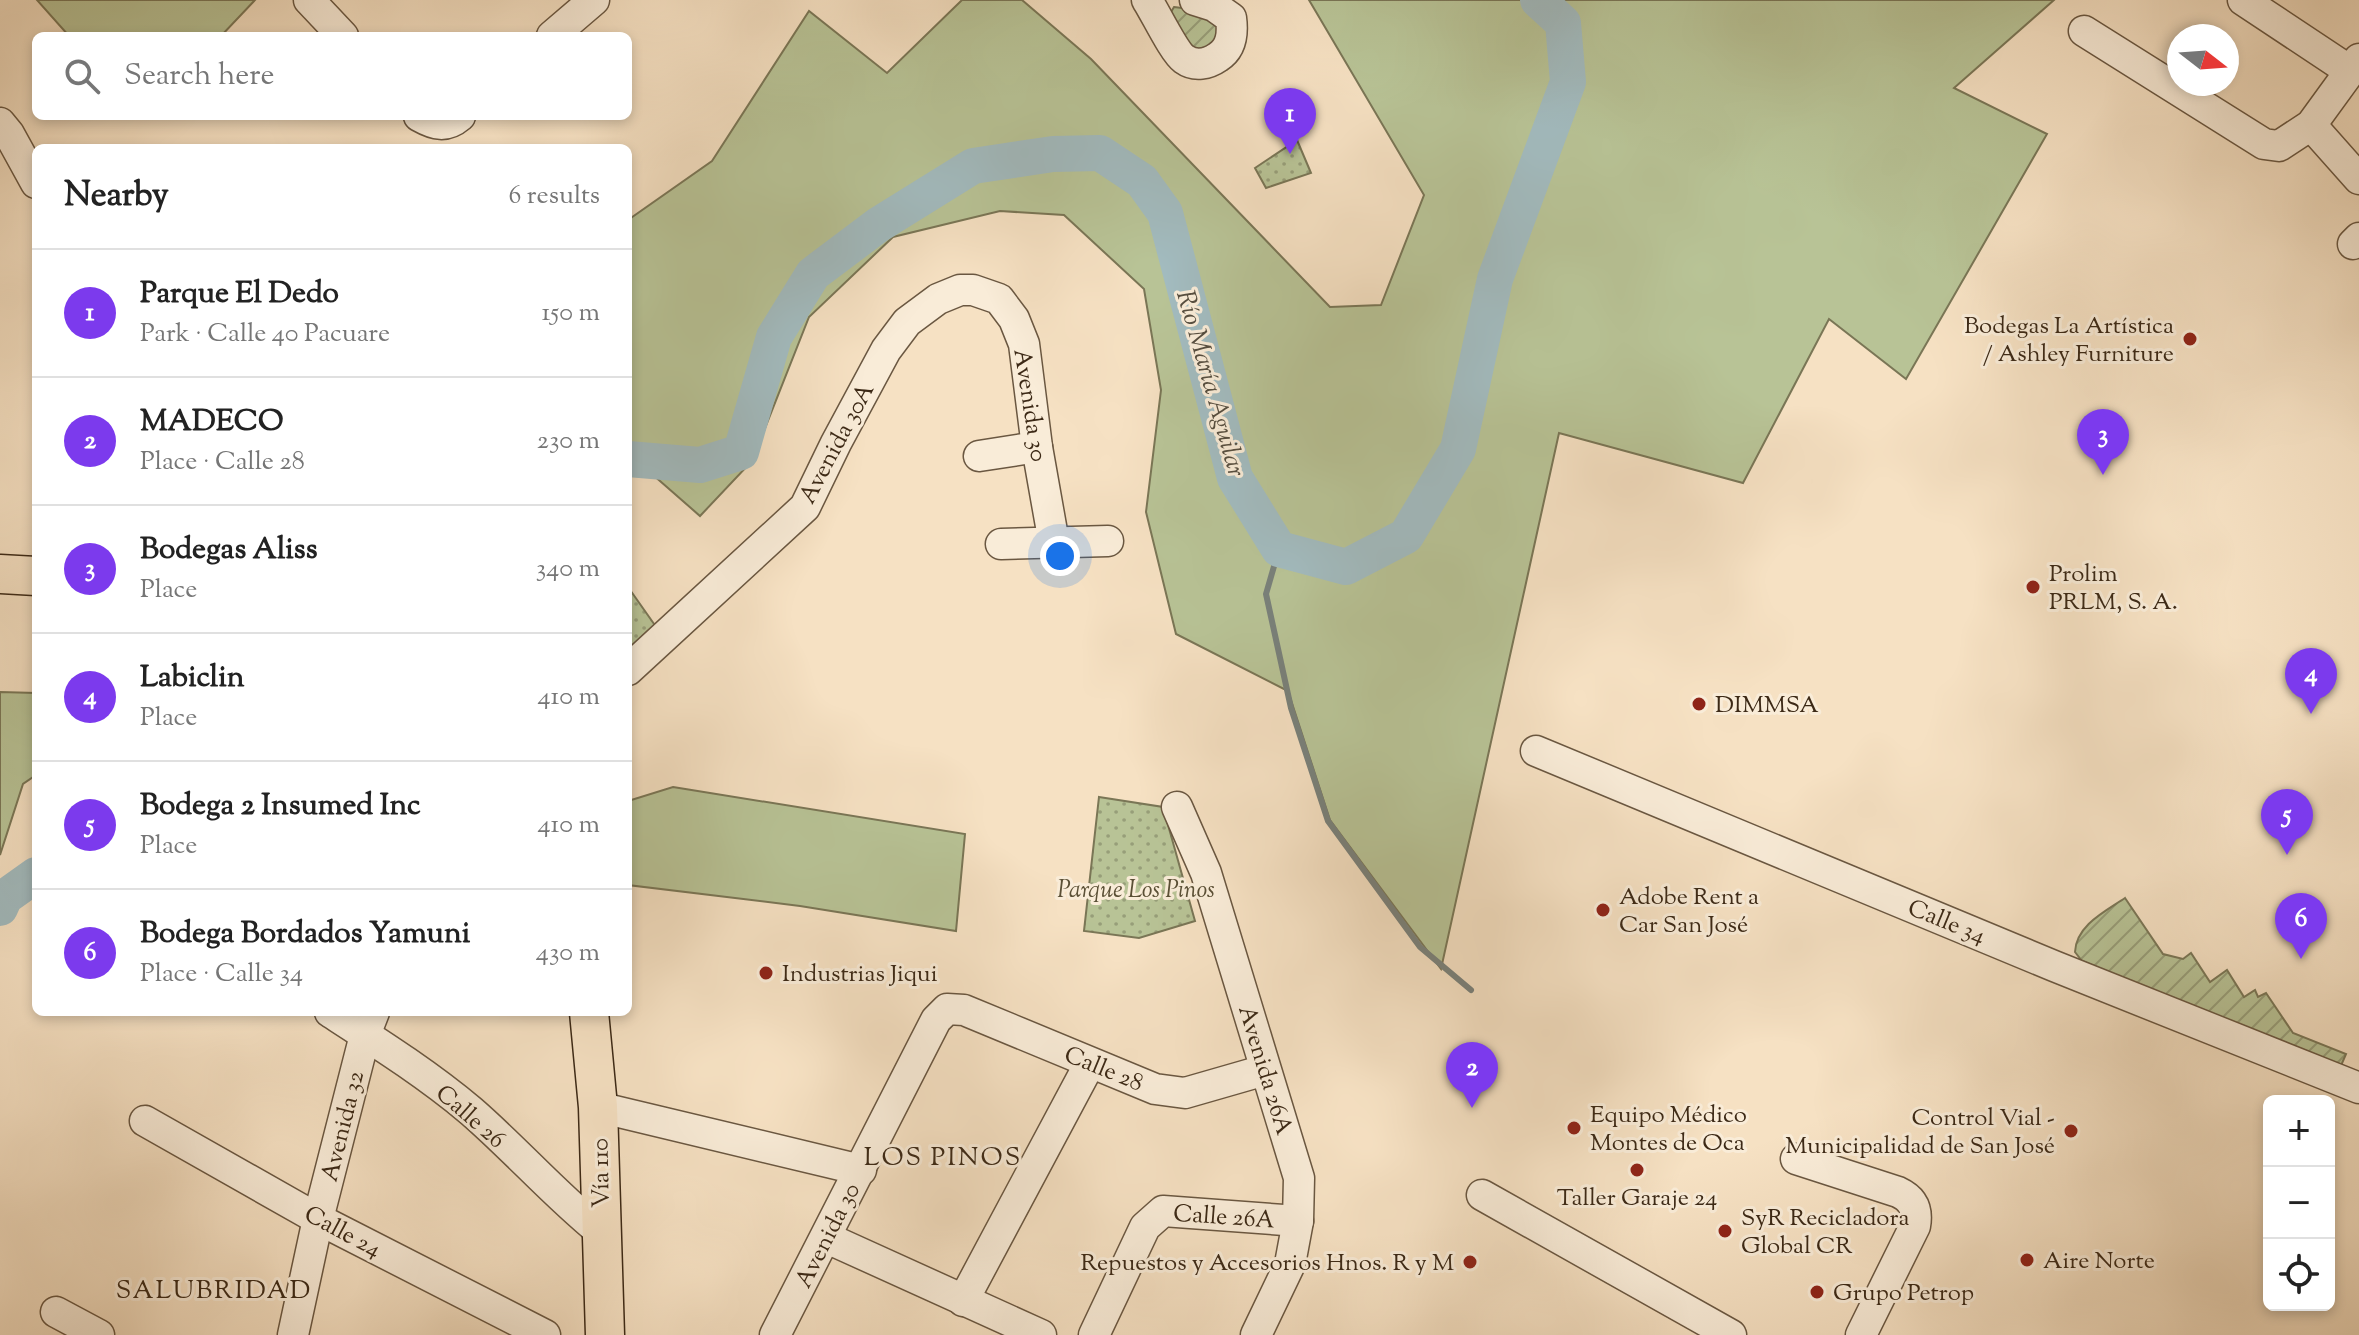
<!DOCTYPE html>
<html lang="en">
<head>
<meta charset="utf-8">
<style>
	:root { --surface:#fff; --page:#f6f6f6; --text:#222; --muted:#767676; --line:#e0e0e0; --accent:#7c3aed }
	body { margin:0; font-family:"Sorts Mill Goudy",serif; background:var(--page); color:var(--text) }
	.controls { position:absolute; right:24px; bottom:24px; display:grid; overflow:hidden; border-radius:12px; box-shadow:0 4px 12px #0003 }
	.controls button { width:72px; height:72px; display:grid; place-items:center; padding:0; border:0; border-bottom:2px solid var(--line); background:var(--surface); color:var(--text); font:40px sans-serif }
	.compass { position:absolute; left:2167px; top:24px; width:72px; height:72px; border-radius:50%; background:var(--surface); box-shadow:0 4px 12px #0003; rotate:107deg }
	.you { position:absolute; left:1060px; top:556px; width:28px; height:28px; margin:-20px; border:6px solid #fff; border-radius:50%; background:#1a73e8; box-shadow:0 0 0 12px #1a73e833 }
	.badge { display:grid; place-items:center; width:52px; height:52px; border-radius:50%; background:var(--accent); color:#fff; font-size:26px; font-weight:700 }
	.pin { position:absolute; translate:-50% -66px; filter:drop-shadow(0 2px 4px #0008) }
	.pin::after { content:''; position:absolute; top:42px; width:28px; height:24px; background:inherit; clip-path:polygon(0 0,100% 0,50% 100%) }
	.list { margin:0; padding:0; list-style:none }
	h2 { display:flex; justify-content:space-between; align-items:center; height:104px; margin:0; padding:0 32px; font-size:34px }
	h2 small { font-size:26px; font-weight:400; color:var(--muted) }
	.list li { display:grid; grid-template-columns:52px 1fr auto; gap:24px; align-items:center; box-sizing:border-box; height:128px; padding:0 32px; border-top:2px solid var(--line) }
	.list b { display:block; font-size:30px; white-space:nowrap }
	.list p { margin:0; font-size:26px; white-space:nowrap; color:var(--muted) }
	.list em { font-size:26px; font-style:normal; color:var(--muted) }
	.icon { flex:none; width:44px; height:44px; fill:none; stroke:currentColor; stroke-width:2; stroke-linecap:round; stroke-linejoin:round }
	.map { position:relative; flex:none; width:2359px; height:1335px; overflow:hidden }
	.search { position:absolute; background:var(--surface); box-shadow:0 4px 12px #0003; left:32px; top:32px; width:600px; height:88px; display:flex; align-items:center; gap:20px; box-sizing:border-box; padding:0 28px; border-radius:12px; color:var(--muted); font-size:30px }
	.panel { position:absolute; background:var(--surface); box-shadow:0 4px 12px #0003; left:32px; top:144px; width:600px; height:872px; border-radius:12px }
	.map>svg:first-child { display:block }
</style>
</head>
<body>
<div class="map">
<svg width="2359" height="1335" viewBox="0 0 2359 1335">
	<defs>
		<pattern id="park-dots" width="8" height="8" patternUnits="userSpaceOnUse" patternTransform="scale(2)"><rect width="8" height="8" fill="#b8c396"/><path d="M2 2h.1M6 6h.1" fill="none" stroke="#979e79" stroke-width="1.8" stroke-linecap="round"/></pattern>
		<pattern id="garden-furrows" width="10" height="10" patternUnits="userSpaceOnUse" patternTransform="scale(2)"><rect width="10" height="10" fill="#b8c396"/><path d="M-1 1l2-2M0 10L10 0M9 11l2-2" fill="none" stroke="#979e79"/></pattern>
	</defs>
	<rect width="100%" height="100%" fill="#f6e1c3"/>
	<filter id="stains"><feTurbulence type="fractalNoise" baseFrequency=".0025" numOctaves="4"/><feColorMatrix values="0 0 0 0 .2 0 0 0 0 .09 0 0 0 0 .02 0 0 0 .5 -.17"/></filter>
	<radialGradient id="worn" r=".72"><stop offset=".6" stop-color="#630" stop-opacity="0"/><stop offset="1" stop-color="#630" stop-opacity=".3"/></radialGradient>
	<g fill="#b8c396" stroke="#7a7656" stroke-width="2">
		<polygon points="37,0 255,0 221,36 69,36"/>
		<polygon points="962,0 1022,0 1091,59 1330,307 1381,305 1424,195 1309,0 2054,0 1954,88 2047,134 1906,379 1829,319 1743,483 1559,433 1441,969 1330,820 1288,691 1176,634 1146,512 1161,390 1144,289 1064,215 1000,211 893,237 809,317 752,461 700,516 628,453 628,220 712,161 809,11 887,73"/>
		<polygon points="0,692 36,693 36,775 23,784 0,855"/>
		<polygon points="673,787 965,834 956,931 800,906 628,885 628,801"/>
	</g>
	<g fill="url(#park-dots)" stroke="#7a7656" stroke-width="2">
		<polygon points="1297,140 1311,173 1266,188 1255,168"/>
		<polygon points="628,587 659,631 628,655"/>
		<polygon points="1099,797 1163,807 1195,921 1139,938 1084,931"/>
	</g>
	<g fill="url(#garden-furrows)" stroke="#7a7656" stroke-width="2">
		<polygon points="1174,7 1206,11 1219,19 1219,48 1188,49 1171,12"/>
		<path d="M2125,898L2163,954L2183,959L2191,953L2210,982L2227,970L2244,997L2255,990L2258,997L2266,993L2293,1033L2346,1054L2340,1068L2082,961L2075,952C2076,925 2106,911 2125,898Z"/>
	</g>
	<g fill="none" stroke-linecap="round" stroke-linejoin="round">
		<polyline stroke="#79817b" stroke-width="6" points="1279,549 1266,594 1291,708 1328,821 1420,947 1471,990"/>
		<g stroke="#a2bbbf" stroke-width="36">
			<polyline points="628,459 700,465 741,452 774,337 813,274 878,225 973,166 1053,154 1100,153 1142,181 1165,213 1235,478 1279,549 1346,567 1406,536 1458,449 1495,279 1568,82 1563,23 1538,0"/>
			<polyline points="0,908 5,897 36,875"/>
		</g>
		<defs>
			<g id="minor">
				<polyline points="309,0 343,36"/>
				<path d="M1147,0C1155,12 1174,52 1184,59C1195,67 1208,64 1218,57C1232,48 1233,33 1231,18L1214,6L1195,0"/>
				<polyline points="2243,0 2350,71"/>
				<polyline points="2084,31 2264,144 2279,146 2311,125 2359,59"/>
				<polyline points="552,36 594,0"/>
				<path d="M419,116C435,125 446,128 460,116"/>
				<polyline points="0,123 9,134 36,183"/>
				<polyline points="2311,125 2359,179"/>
				<polyline points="2353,244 2359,238"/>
				<polyline points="979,456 1037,447"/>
				<polyline points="1001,544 1108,541"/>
				<polyline points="628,670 805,507 836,443 886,350 907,322 938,299 960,290 973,290 999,299 1014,319 1024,344 1037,447 1054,543"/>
				<polyline points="1536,751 2054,966 2359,1088"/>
				<polyline points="1177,807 1206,873 1299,1178 1298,1221 1290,1264 1256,1335"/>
				<path d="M330,1012C378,1043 427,1074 471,1111C516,1150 555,1195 601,1232"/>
				<polyline points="598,1107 861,1170"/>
				<polyline points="145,1121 318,1219 545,1335"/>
				<path d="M1796,1159L1898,1192C1913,1199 1918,1209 1915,1226L1861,1335"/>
				<polyline points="1482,1195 1731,1335"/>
				<polyline points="827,1238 1041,1335"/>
				<polyline points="963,1301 1090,1063"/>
				<polyline points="56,1312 99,1335"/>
				<polyline points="293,1335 318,1219 365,1035 374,1012"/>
				<polyline points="775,1335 936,1020 947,1009 964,1010 1155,1089 1185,1093 1265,1070"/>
				<polyline points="1094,1335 1145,1227 1163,1211 1298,1221"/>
			</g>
			<g id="major">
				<polyline points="0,574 36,576"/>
				<polyline points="589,1012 598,1107 605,1335"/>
			</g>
		</defs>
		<use href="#minor" stroke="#6a5741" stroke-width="33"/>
		<use href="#major" stroke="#3c2916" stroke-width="41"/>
		<use href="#minor" stroke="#f9ecd8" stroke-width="30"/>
		<use href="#major" stroke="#f6e1c3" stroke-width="38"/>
	</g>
	<g fill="#8f2418" stroke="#f9ecd8" stroke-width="3">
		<circle cx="2190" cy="339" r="8"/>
		<circle cx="2033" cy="587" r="8"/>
		<circle cx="1699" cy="704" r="8"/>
		<circle cx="1603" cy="910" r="8"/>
		<circle cx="766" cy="973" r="8"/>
		<circle cx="1574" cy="1128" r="8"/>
		<circle cx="2071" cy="1131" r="8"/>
		<circle cx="1637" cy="1170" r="8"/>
		<circle cx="1725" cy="1231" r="8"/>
		<circle cx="2027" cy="1260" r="8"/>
		<circle cx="1470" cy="1262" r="8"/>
		<circle cx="1817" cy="1292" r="8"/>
	</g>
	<g text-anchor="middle" stroke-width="6" stroke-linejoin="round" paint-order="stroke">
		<g font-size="24" fill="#3c2916" stroke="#f9ecd8" text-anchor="start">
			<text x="2174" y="333" text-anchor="end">Bodegas La Artística<tspan x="2174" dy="28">/ Ashley Furniture</tspan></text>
			<text x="2049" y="581">Prolim<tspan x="2049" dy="28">PRLM, S. A.</tspan></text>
			<text x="1715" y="712">DIMMSA</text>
			<text x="1619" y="904">Adobe Rent a<tspan x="1619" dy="28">Car San José</tspan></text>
			<text x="782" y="981">Industrias Jiqui</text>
			<text x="1590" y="1122">Equipo Médico<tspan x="1590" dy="28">Montes de Oca</tspan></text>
			<text x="2055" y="1125" text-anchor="end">Control Vial -<tspan x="2055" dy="28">Municipalidad de San José</tspan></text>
			<text x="1637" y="1205" text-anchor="middle">Taller Garaje 24</text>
			<text x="1741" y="1225">SyR Recicladora<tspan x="1741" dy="28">Global CR</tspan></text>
			<text x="2043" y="1268">Aire Norte</text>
			<text x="1454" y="1270" text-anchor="end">Repuestos y Accesorios Hnos. R y M</text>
			<text x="1833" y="1300">Grupo Petrop</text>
		</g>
		<g font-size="24" fill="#3c2916" stroke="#f9ecd8">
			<text transform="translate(1031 405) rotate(81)" y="8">Avenida 30</text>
			<text transform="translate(836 443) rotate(-62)" y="8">Avenida 30A</text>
			<text transform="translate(1947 921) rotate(22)" y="8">Calle 34</text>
			<text transform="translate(1104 1068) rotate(22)" y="8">Calle 28</text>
			<text transform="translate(1266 1070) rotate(73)" y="8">Avenida 26A</text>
			<text transform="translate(471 1116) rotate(41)" y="8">Calle 26</text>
			<text transform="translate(342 1126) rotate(-76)" y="8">Avenida 32</text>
			<text transform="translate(600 1173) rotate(-91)" y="8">Vía 110</text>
			<text transform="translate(1224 1216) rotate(4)" y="8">Calle 26A</text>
			<text transform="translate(343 1231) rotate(28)" y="8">Calle 24</text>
			<text transform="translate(827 1235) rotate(-63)" y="8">Avenida 30</text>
		</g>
		<g font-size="24" font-style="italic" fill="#5b5036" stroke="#f9ecd8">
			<text x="1136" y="897">Parque Los Pinos</text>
		</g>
		<g font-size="26" font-style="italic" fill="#564e40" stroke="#f9ecd8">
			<text transform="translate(1212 383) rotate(74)" y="9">Río María Aguilar</text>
		</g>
		<g font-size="26" letter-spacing="2" fill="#3c2916" stroke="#f9ecd8">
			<text x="943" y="1165">LOS PINOS</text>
			<text x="214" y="1298">SALUBRIDAD</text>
		</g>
	</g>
	<rect width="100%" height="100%" filter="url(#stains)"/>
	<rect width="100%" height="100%" fill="url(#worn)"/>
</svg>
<div class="controls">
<button>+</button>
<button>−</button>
<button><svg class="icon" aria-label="locate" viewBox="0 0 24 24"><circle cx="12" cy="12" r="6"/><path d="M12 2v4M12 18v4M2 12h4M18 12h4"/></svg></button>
</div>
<svg class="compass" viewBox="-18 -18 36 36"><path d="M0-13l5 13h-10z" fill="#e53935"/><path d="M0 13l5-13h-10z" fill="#767676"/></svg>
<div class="you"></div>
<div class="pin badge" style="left:1290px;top:154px">1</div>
<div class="pin badge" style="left:1472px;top:1108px">2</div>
<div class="pin badge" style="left:2103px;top:475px">3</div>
<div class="pin badge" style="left:2311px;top:714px">4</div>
<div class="pin badge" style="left:2287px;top:855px">5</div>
<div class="pin badge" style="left:2301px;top:959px">6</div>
<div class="search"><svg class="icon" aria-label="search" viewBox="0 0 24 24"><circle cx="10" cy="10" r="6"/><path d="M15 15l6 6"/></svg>Search here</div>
<section class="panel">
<h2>Nearby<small>6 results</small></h2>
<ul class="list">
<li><span class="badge">1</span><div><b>Parque El Dedo</b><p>Park · Calle 40 Pacuare</p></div><em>150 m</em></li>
<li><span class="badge">2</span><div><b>MADECO</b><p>Place · Calle 28</p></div><em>230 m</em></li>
<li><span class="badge">3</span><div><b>Bodegas Aliss</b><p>Place</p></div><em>340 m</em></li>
<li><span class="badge">4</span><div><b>Labiclin</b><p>Place</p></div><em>410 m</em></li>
<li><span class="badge">5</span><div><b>Bodega 2 Insumed Inc</b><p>Place</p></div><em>410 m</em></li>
<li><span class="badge">6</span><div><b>Bodega Bordados Yamuni</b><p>Place · Calle 34</p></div><em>430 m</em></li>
</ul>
</section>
</div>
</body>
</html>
